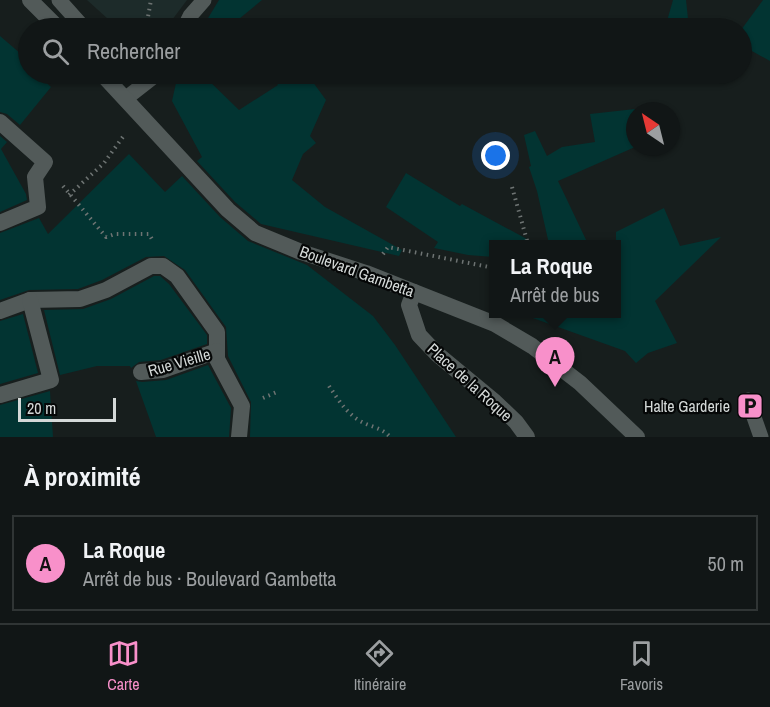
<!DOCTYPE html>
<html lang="fr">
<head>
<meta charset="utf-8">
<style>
	:root { --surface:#111616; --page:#1e2323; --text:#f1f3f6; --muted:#9c9fa1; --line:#303535; --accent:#f890ca }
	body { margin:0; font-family:"Archivo Narrow",sans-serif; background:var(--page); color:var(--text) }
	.compass { position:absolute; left:626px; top:102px; width:54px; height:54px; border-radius:50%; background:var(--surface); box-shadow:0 2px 4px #0004; rotate:325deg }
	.scale { position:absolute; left:18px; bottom:15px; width:98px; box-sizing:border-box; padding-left:6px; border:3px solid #d4d9d8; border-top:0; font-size:16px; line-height:21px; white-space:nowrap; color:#d4d9d8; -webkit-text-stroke:4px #050707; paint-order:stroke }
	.you { position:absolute; left:496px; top:156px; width:21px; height:21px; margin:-15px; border:4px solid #fff; border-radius:50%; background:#1a73e8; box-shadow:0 0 0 9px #1a73e833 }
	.badge { display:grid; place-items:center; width:39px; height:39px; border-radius:50%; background:var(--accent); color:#111; font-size:20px; font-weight:700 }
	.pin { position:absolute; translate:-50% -50px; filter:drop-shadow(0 2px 3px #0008) }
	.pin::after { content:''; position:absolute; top:32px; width:21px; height:18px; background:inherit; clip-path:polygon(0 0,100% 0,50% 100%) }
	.popup { position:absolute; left:489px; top:240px; width:132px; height:78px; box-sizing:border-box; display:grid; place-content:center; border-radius:0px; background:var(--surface); filter:drop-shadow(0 2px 4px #0005); font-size:20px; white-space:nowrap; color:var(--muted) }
	.popup b { font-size:22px; color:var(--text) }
	.popup::after { content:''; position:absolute; left:50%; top:100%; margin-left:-12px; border:12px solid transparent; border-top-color:var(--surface) }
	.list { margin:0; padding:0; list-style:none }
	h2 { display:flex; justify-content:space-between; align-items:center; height:78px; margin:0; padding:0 24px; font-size:26px }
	h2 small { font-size:20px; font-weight:400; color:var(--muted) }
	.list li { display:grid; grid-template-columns:39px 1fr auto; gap:18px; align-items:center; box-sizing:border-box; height:96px; margin:0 12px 12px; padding:0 12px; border:2px solid var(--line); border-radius:0px }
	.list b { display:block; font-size:22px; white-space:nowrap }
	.list p { margin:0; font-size:20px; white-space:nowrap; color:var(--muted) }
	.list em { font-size:20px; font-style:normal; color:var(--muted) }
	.icon { flex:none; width:33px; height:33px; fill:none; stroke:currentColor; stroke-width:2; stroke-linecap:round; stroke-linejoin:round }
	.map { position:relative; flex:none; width:770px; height:437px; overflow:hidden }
	.search { position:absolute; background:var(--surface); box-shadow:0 2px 4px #0004; left:18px; right:18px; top:18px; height:66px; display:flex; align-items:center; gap:15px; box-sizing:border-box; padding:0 21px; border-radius:33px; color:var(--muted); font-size:22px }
	.sheet { height:186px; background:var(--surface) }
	nav { display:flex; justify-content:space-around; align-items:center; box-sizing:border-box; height:84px; border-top:2px solid var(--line); background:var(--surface); font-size:16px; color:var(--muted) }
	nav a { display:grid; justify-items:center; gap:3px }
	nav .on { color:var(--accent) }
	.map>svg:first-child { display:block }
</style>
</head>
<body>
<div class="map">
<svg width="770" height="437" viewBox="0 0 770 437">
	<rect width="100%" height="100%" fill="#171e1d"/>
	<polygon fill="#1d2b2a" points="87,0 187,0 166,28 118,28"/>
	<g fill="#023432">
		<polygon points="219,0 262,0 228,28 202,28"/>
		<polygon points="673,0 686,0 689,28 665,28"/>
		<polygon points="763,0 770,0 770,61 741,45 741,30"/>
		<polygon points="0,36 28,60 28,74 43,74 40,77 51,87 20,125 7,114 0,112"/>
		<polygon points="178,74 202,74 239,110 278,85 270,74 307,74 326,100 310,136 316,143 303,154 292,180 325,207 402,250 399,256 261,224 235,202 197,161 202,157 172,101"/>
		<polygon points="658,74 693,74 694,78 660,83"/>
		<polygon points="635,109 635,147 558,181 588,244 549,244 537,191 529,167 531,166 524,135 535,131 547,156 562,147 595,142 590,114"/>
		<polygon points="0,136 7,142 1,149 26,194 27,200 0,212"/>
		<polygon points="129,154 165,192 182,176 220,217 248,241 307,265 373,316 395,345 456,437 250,437 251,402 228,356 226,327 185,270 164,256 146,257 102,280 78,289 29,290 0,300 0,233 39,218 48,234"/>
		<polygon points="406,173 460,206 462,204 536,244 494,244 494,257 468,255 434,248 438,242 386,207"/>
		<polygon points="664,208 680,246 721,237 655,301 677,343 648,353 636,363 625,351 530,317 530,314 616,314 616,232"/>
		<polygon points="154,276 160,276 169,284 207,335 207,344 161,360 139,362 131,368 130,366 97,366 60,375 44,310 83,309 111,299"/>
		<polygon points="23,314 38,373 0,384 0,321"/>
		<polygon points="208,365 231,408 229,437 156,437 136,381 142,382 166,380"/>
		<polygon points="50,391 53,437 0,437 0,405"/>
	</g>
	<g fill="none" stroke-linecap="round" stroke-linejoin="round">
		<g stroke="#6e7473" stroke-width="4" stroke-dasharray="1.5 4.5" stroke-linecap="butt">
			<polyline points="146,28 151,0"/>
			<polyline points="63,186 106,237 115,234 149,234 153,241"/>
			<polyline points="512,187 528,244"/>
			<polyline points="69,195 104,163 125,134"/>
			<polyline points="383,254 388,247 494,268"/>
			<path d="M329,386C337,398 345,411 357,419C368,427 382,427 390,437"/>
			<polyline points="263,398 279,391"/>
		</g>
		<g stroke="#525a59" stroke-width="15">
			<polyline points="59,0 84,28"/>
			<polyline points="184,28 190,16 204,0"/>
			<polyline points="125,99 157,74"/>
			<polyline points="748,400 761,437"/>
		</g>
		<g stroke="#525a59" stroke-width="16">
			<polyline points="0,311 30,300 80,299 106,290 151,266 163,266 177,276 217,332 217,359 242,406 239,437"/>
			<polyline points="141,372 163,370 217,351"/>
			<polyline points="0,395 51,380 30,300"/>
		</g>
		<g stroke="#525a59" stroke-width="16">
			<polyline points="0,122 45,162 35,177 38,207 0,223"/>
			<polyline points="414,292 409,305 419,335 437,354 495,402 516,422 527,437"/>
		</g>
		<g stroke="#525a59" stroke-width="16">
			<polyline points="30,0 58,28"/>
			<polyline points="102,74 228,210 255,233 301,252 366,273 495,324 532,346 580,383 637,437"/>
		</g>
	</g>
	<defs>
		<symbol id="parking-square" viewBox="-11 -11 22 22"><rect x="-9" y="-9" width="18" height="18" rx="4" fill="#f890ca" stroke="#050707"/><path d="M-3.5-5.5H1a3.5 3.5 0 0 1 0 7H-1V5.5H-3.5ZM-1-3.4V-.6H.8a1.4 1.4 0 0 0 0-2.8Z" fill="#111"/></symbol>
	</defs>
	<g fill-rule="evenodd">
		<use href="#parking-square" x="735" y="391" width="30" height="30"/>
	</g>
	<g text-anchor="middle" stroke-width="4.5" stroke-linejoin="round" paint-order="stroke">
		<g font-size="16" fill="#d4d9d8" stroke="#050707">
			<text transform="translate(357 271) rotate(20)" y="6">Boulevard Gambetta</text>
			<text transform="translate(179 362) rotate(-16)" y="6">Rue Vieille</text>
			<text transform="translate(470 382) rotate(42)" y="6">Place de la Roque</text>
		</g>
		<g font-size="16" fill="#d4d9d8" stroke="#050707" text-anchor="end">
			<text x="730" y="412">Halte Garderie</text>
		</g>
	</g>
</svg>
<svg class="compass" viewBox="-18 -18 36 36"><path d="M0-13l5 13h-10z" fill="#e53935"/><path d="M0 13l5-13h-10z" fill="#9c9fa1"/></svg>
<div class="scale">20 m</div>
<div class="you"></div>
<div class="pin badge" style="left:555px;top:387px">A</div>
<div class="popup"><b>La Roque</b>Arrêt de bus</div>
<div class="search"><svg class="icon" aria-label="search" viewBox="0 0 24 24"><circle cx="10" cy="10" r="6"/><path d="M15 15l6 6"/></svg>Rechercher</div>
</div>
<section class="sheet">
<h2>À proximité<small></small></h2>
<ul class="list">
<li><span class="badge">A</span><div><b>La Roque</b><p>Arrêt de bus · Boulevard Gambetta</p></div><em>50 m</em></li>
</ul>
</section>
<nav>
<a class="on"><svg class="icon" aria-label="map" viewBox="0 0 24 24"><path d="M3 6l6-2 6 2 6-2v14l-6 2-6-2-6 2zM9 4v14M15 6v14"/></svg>Carte</a>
<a><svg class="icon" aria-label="directions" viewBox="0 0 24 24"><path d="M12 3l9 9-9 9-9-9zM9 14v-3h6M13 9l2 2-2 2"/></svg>Itinéraire</a>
<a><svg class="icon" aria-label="saved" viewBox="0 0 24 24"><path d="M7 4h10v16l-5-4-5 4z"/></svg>Favoris</a>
</nav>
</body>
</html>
